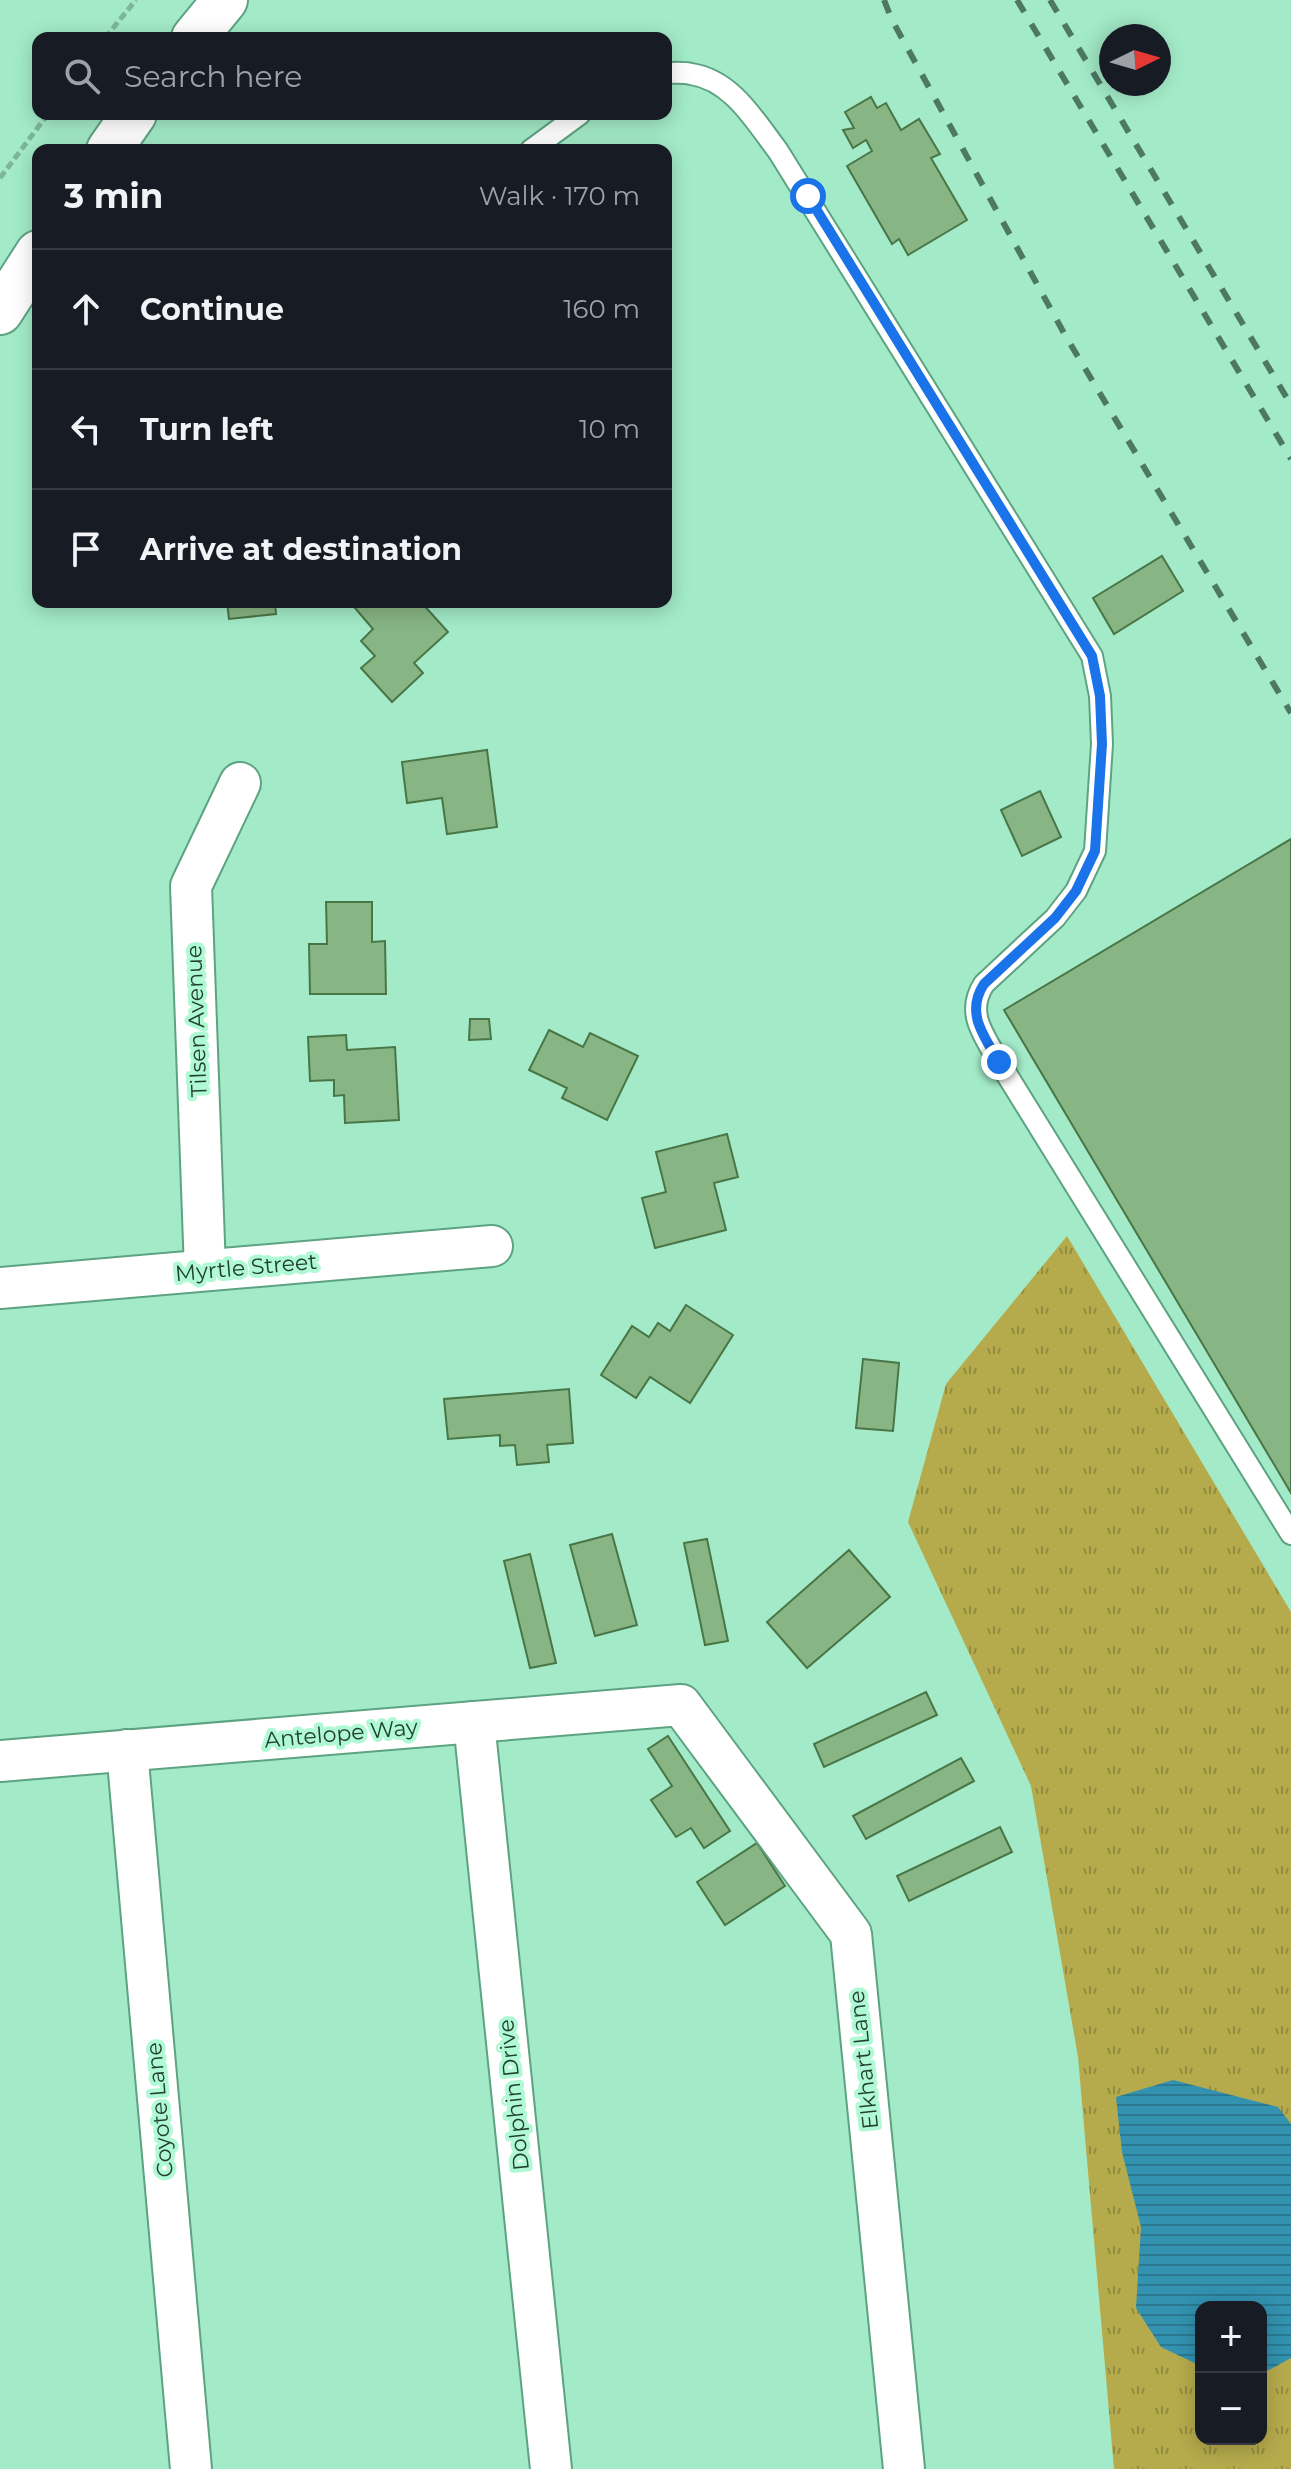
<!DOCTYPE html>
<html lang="en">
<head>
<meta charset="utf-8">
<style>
	:root { --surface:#171b24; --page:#20242c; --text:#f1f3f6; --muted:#9ea1a6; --line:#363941 }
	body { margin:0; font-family:Montserrat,sans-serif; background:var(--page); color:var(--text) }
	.controls { position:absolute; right:24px; bottom:24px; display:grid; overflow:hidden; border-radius:16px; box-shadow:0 4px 20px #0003 }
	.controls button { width:72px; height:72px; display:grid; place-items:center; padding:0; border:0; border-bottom:2px solid var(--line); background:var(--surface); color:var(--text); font:40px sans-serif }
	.compass { position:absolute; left:1099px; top:24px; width:72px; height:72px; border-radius:50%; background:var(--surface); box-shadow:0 4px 20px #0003; rotate:85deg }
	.stop { position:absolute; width:24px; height:24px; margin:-18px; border:6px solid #1a73e8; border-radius:50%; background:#fff }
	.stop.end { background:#1a73e8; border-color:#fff; box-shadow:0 2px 8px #0008 }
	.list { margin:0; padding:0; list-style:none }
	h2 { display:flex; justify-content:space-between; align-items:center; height:104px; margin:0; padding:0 32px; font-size:34px }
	h2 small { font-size:26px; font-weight:400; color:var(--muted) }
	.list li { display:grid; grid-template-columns:52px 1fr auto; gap:24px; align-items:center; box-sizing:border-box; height:120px; padding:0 32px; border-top:2px solid var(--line) }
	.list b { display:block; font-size:30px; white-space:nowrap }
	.list em { font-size:26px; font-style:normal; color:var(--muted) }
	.icon { flex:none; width:44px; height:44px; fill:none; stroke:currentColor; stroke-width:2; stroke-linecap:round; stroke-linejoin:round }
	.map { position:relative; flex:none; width:1291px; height:2469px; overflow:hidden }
	.search { position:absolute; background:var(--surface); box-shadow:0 4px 20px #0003; left:32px; top:32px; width:640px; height:88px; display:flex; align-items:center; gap:20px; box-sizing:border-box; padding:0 28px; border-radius:16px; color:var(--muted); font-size:30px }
	.panel { position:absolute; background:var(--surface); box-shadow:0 4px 20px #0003; left:32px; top:144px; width:640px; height:464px; border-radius:16px }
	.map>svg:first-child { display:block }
</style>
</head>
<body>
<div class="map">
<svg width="1291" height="2469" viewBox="0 0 1291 2469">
	<defs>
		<pattern id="grass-tufts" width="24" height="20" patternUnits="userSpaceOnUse" patternTransform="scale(2)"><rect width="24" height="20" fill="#b5aa4c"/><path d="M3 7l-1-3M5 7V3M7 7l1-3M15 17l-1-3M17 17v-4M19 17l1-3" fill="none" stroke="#938c40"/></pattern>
		<pattern id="water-rules" width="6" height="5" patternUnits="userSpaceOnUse" patternTransform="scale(2)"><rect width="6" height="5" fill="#3292b0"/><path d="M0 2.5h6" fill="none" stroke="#2a7990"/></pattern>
	</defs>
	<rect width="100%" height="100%" fill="#a3ebc8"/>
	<path fill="url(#grass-tufts)" fill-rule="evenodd" d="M1067,1236L1291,1612V2469H1114L1078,2057L1031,1786L908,1522L946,1384ZM1201,2307H1261V2439H1201Z"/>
	<polygon fill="url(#water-rules)" points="1173,2080 1278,2107 1291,2124 1291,2358 1269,2370 1261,2370 1261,2307 1201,2307 1201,2366 1161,2347 1136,2308 1141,2227 1122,2152 1116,2097"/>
	<g fill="#87b583" stroke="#4a7647" stroke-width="2">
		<polygon points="871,97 877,108 886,103 901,130 919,119 940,154 931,158 967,220 908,255 899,239 892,244 847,166 872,151 866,140 853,148 843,130 854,128 845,112"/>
		<polygon points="1162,556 1183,591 1114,634 1093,598"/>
		<polygon points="227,602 275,602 276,614 229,619"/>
		<polygon points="361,602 421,602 448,632 414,663 423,673 392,702 361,668 375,656 361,641 373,629 355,608"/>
		<polygon points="487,750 497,827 447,834 442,798 407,803 402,762"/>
		<polygon points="1040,791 1061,837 1022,856 1001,810"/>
		<polygon points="1291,839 1291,1493 1004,1010"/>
		<polygon points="326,902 372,902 372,942 385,941 386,994 310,994 309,944 327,944"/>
		<polygon points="470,1019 489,1019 491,1039 469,1040"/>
		<polygon points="549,1030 583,1047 590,1033 638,1056 607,1120 562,1098 567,1088 529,1070"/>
		<polygon points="346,1035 347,1050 395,1047 399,1120 345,1123 344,1095 334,1096 334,1080 310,1081 308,1037"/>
		<polygon points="727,1134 738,1177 714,1183 726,1230 655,1248 642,1198 666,1192 656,1152"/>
		<polygon points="686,1305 733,1335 690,1403 650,1377 636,1398 601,1375 632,1326 649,1337 658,1323 670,1331"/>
		<polygon points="863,1359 899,1363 893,1431 856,1428"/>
		<polygon points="569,1389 573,1443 547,1445 549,1462 517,1465 515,1445 500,1446 500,1435 448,1439 444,1399"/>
		<polygon points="612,1534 637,1625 595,1636 570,1545"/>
		<polygon points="707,1539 728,1641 705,1645 684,1543"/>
		<polygon points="849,1550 890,1597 807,1668 767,1622"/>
		<polygon points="530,1554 556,1663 530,1668 504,1561"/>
		<polygon points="926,1692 937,1715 824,1767 814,1744"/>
		<polygon points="668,1736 730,1831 704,1848 691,1828 676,1837 651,1800 672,1786 648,1749"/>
		<polygon points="961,1758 974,1781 866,1839 853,1816"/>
		<polygon points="1000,1827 1012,1852 909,1901 897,1876"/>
		<polygon points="757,1843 785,1886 725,1925 697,1882"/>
	</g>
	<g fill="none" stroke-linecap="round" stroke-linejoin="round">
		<defs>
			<g id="service">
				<path d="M666,73C674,73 683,72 691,74C732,80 755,121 778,151L1092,656L1100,696L1102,744L1095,851L1076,891L1055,918L984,984C965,1013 984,1035 999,1062L1291,1534"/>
				<polyline points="531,150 580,114"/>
			</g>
			<g id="minor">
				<polyline points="205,1270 191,886 240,783"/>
				<polyline points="0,1288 492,1246"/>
				<polyline points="474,1722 551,2469"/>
				<polyline points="127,1750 191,2469"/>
				<polyline points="0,1761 681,1705 851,1934 904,2469"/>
			</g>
			<g id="tertiary">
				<polyline points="194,38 225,0"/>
				<polyline points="109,150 134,114"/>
				<polyline points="0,312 38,253"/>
			</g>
		</defs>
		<use href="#service" stroke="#5da382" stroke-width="24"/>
		<use href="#minor" stroke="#5da382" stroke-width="44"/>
		<use href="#tertiary" stroke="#5da382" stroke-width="48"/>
		<g stroke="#7cb79a" stroke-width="5" stroke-dasharray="8 4" stroke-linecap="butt">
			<polyline points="105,38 136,0"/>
			<polyline points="0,178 48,114"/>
		</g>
		<use href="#service" stroke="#fff" stroke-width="20"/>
		<use href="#minor" stroke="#fff" stroke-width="40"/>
		<use href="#tertiary" stroke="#fff" stroke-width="44"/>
		<g stroke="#4d7964" stroke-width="6" stroke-dasharray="14 14" stroke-linecap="butt">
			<polyline points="884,0 892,20 1065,335 1291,713"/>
			<polyline points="1017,0 1291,459"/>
			<polyline points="1050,0 1291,405"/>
		</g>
	</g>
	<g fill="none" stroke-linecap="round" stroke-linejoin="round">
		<path stroke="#1a73e8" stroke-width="10" d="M808,196L1092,656L1100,696L1102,744L1095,851L1076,891L1055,918L984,984C965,1013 984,1036 999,1062"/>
	</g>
	<g text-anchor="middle" stroke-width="8" stroke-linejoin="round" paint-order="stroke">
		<g font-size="22" fill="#224032" stroke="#b0f9d5">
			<text transform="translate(196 1021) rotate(-92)" y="8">Tilsen Avenue</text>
			<text transform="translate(246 1267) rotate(-5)" y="8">Myrtle Street</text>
			<text transform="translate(341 1733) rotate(-5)" y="8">Antelope Way</text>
			<text transform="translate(863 2060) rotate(-96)" y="8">Elkhart Lane</text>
			<text transform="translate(513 2095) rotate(-96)" y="8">Dolphin Drive</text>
			<text transform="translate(159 2110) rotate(-95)" y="8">Coyote Lane</text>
		</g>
	</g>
</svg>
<div class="controls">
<button>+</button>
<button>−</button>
</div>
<svg class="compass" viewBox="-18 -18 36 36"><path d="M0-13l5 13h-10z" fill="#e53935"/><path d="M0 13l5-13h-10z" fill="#9ea1a6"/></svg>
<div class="stop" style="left:808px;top:196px"></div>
<div class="stop end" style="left:999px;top:1062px"></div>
<div class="search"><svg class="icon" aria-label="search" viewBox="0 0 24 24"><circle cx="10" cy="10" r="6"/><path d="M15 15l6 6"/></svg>Search here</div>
<section class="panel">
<h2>3 min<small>Walk · 170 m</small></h2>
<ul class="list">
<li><svg class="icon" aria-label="ahead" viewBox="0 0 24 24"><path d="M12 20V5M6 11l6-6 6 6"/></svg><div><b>Continue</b></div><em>160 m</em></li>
<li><svg class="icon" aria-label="left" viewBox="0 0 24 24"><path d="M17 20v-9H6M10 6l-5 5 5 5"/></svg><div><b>Turn left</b></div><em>10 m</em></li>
<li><svg class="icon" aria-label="arrive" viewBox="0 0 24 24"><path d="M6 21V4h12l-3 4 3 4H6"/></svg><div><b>Arrive at destination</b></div></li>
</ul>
</section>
</div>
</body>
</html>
